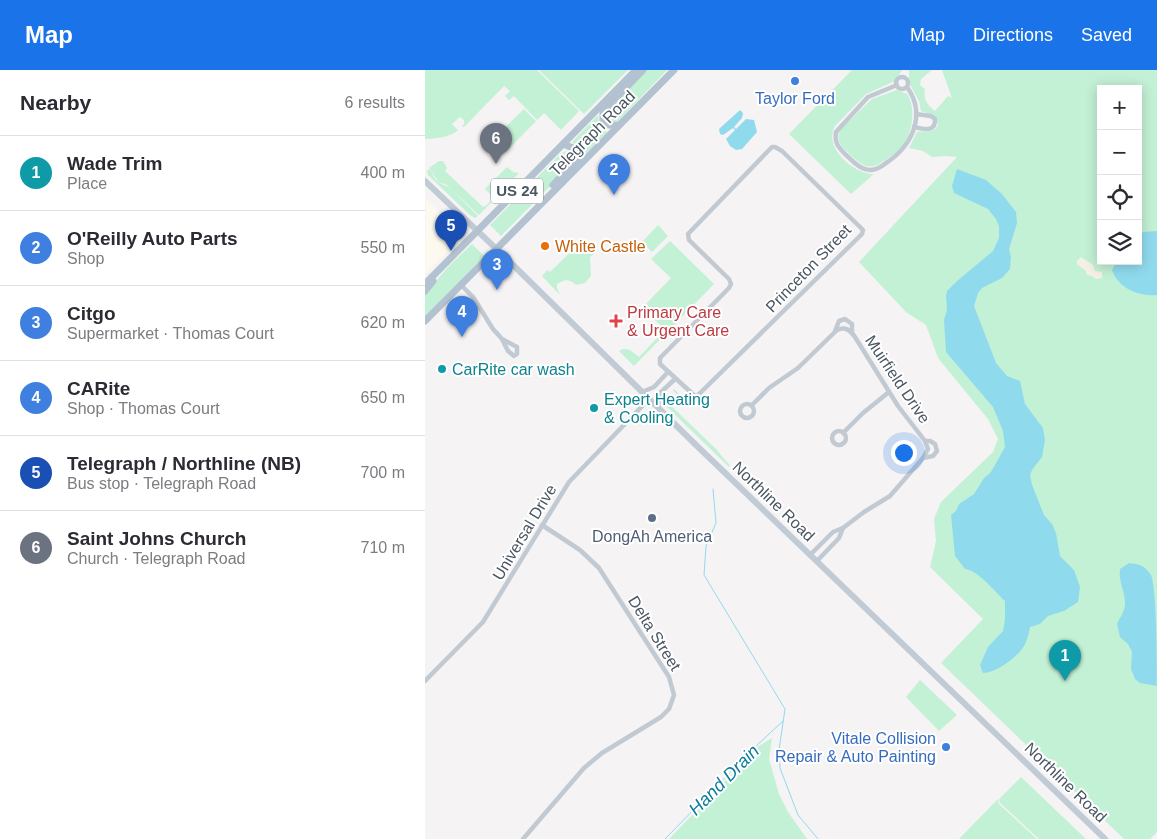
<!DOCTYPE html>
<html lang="en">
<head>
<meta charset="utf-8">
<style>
	:root { --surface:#fff; --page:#f2f2f3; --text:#2b2b33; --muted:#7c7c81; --line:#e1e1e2; --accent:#1a73e8 }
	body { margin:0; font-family:Helvetica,sans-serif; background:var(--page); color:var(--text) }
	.controls { position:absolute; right:15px; top:15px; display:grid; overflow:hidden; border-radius:0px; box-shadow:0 2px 12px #0003 }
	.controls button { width:45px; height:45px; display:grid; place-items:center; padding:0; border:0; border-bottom:1px solid var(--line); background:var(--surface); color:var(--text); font:25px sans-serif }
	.you { position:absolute; left:478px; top:382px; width:18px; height:18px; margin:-12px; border:4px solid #fff; border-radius:50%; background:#1a73e8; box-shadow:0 0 0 8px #1a73e833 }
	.badge { display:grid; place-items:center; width:32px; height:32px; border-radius:50%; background:var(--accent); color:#fff; font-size:16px; font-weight:700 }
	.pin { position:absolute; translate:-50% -41px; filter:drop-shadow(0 1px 2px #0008) }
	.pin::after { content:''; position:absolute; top:26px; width:18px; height:15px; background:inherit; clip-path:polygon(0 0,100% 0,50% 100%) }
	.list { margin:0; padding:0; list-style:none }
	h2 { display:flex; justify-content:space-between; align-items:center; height:65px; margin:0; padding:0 20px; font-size:21px }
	h2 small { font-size:16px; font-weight:400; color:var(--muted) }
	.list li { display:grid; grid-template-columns:32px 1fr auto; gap:15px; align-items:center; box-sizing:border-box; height:75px; padding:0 20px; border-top:1px solid var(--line) }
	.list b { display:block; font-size:19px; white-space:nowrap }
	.list p { margin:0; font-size:16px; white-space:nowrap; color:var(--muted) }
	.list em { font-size:16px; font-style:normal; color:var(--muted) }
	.icon { flex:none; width:28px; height:28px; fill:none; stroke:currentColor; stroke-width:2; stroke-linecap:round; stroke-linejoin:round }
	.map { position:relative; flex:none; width:732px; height:769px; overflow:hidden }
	header { display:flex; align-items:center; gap:30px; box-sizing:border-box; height:70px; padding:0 25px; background:var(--accent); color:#fff }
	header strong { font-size:24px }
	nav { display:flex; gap:28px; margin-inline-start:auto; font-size:18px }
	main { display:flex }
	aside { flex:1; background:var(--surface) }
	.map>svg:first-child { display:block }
</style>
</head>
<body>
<header>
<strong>Map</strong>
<nav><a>Map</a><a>Directions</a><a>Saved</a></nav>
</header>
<main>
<aside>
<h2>Nearby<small>6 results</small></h2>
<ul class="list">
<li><span class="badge" style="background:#0f9aa8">1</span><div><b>Wade Trim</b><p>Place</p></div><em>400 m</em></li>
<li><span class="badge" style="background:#3f7fe0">2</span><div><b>O'Reilly Auto Parts</b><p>Shop</p></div><em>550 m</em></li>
<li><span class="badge" style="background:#3f7fe0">3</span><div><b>Citgo</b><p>Supermarket · Thomas Court</p></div><em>620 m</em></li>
<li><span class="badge" style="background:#3f7fe0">4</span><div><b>CARite</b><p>Shop · Thomas Court</p></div><em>650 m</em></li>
<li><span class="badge" style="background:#1a4fb4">5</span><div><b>Telegraph / Northline (NB)</b><p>Bus stop · Telegraph Road</p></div><em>700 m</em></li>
<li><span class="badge" style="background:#6b7280">6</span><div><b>Saint Johns Church</b><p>Church · Telegraph Road</p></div><em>710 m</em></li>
</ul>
</aside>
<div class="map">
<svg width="732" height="769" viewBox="0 0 732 769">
	<rect width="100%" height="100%" fill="#f5f3f3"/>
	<polygon fill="#fdf9ef" points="1,129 36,164 31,173 0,204"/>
	<g fill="#c3f1d5" fill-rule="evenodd">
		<path d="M0,0H112L154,41L136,60L119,43L112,50L89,26L84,30L80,26L85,21L79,16L39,57L37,56L39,54V50L35,47L27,54L33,60C24,68 12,68 0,69Z"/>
		<polygon points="114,0 203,0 159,44"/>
		<polygon points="221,0 242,0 193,51 184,51 183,47 185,38"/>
		<path d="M427,0H477L470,11L441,24L410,56C398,77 428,104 449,104L426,124L364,64Z"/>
		<path d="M484,0H507L496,9L495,15L500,19C498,29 502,35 510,41L523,26L527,28L517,0H732V762L725,769H699L516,593L558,549L505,497L511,471L509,449L516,432L568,382L573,369L563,349L513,288L501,255L481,242L434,192L532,87L520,86L507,87L498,81L484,78L492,62C500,59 509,66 513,54L510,46L496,41L494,31L484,13ZM676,19H713V191H676Z"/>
		<path d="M472,20L482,24C491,37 488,62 478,76C474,81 468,85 463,88C456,93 450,98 441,96C432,93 424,83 417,77C413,71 412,66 415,60L447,29Z"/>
		<polygon points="99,39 111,51 77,86 59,71 61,69 63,71 66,68 68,69"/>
		<polygon points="173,45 174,54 182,62 157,87 157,81 147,72"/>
		<polygon points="142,81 146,83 147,87 143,98 76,166 65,155 135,84"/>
		<path d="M14,91H18L22,98L20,101L58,137L62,135L68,127L60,119L82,97L88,102L94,103L54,145L26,119L53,146L50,148L45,145L3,105L2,101L4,99C8,102 8,105 10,109C14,114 21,115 25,118C22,114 19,114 14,112C10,109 9,102 4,98Z"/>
		<polygon points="233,155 243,166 227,182 217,172"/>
		<path d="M157,171L170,183L165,187L166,206L160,213L151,215C144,209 141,209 132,214V218L135,225L117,206L122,200L125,202Z"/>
		<path d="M245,171L289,214L209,296L194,281C202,276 207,282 214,287L240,260L225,245L228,241L221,234L246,208L226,189Z"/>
		<polygon points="47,174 59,186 0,246 0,224 23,197"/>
		<polygon points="236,326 291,379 305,396 304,397 238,333"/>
		<polygon points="495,610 532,645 514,661 481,627"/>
		<polygon points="347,668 344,689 354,724 363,742 382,769 244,769 334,676"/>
		<polygon points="596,707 661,769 614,769 575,733 574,729"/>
		<polygon points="573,729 574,734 612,769 534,769"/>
	</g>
	<polygon fill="#f5f0e5" points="656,187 668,195 670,201 677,202 677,208 671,209 667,206 662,205 661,201 652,194 652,191"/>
	<g fill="#90daee">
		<polygon points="315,40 318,43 317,48 309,57 311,59 321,49 329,50 332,62 317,79 311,80 305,76 301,69 310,60 308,58 298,65 295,64 294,59"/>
		<path d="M532,99L561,110L577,124L591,142L592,153L584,179L586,187L585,199L577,208L557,218L553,223L549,236L571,293L582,306L595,311L600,334L618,358L620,370L617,387L607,400L605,405L607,415L619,445L627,454L631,463L635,486L649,500L655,517L653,532L639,541L623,546L615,554L605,557C604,562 603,567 601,572C596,585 572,603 558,603L555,595L563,577L578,561L580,549V531C570,522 553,500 540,499L530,486L526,445L531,441L534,434L549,424L559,408L566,402L580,377L578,361L568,337L521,282L519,250L522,240L521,226L522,221L532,211L568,181L574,168V156L571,149L563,139L529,123L527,116Z"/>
		<path d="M732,161V225C714,227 693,218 687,200L692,191H713V164L719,162Z"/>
		<path d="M704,493C715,494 720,496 726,505C732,520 732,595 732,616L715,613L710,609L706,599L707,582L703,574L695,567L692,554C695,547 699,543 700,535C701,523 693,512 695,499Z"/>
	</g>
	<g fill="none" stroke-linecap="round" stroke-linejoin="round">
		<g stroke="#90daee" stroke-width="1">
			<polyline points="249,320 256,328"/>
			<polyline points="288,419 291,453 281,476 279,505 360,639 354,680 355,698 373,745 393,769"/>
			<polyline points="240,769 329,678 358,651"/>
		</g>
		<g stroke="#c1cad2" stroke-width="4.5">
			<circle cx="477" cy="13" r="6"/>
			<path d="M472,15L443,27L411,62C409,73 414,78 421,85C427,90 432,97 440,99C448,102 455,98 461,93C487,76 502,45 482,17"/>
			<path d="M489,57C498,59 511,63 510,49L506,46L491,44"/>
			<polygon points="347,77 350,77 357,81 434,156 438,160 437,164 271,327 235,294 235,288 304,218 306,214 304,209 264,170 263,164"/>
			<polyline points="36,215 48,227 68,259 77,269 83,281 89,286 92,284 92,277 77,269"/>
			<polyline points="410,261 414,251 420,249 427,254 427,262"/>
			<polyline points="217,322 229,317 243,302"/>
			<circle cx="322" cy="341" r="7"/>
			<path d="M327,335L344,318L373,298L412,260C420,256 425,260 430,267L473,336L500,371L503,379L498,388L465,426L439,442L418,458"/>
			<polyline points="233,337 235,323 250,309"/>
			<circle cx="414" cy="368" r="7"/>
			<polyline points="418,363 438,343 464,322"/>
			<polyline points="498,388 508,386 512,381 510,374 505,371 500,371"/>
			<polyline points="385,485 408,462 418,458 414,468 392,491"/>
			<polyline points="0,611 58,552 144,412 224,329"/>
			<polyline points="98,769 159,698 177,683 236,647 244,639 249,625 244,607 174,498 155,480 117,455"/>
		</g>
		<polyline stroke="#c1cbd6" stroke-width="6" points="0,111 82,189 271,375 680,769"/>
		<g stroke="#b3c2d1" stroke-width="7">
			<polyline points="194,55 183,55 178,51 178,43 186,33 218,0"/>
			<polyline points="128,115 152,89 152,86 148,78 138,74"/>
			<polyline points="0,214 211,0"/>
			<polyline points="0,221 8,211"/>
			<polyline points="0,251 249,0"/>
		</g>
	</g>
	<g fill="#3f7fe0" stroke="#fff" stroke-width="2">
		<circle cx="370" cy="11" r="5"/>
		<circle cx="521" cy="677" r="5"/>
	</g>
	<circle fill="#e8710a" stroke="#fff" stroke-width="2" cx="120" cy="176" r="5"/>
	<path fill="#e0444e" stroke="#fff" stroke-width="2" d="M188.5 243.5h5v5h5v5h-5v5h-5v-5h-5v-5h5z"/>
	<g fill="#0f9aa8" stroke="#fff" stroke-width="2">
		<circle cx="17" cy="299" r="5"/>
		<circle cx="169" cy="338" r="5"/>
	</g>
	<circle fill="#5c6f8a" stroke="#fff" stroke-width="2" cx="227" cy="448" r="5"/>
	<g text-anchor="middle" stroke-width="4" stroke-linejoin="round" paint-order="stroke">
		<rect fill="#fff" stroke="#808990" stroke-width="1" x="66" y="108.5" width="52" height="25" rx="4"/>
		<g font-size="15" font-weight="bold" fill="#4a5661">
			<text x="92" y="126">US 24</text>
		</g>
		<g font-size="16" fill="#366cbe" stroke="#fff">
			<text x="370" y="34">Taylor Ford</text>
			<text x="511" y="674" text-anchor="end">Vitale Collision<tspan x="511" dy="18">Repair &amp; Auto Painting</tspan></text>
		</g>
		<g font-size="16" fill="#4a5661" stroke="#fff">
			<text transform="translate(167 63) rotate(-45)" y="6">Telegraph Road</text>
			<text transform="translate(383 198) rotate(-46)" y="6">Princeton Street</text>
			<text transform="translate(473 309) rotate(56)" y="6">Muirfield Drive</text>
			<text transform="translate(349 431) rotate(44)" y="6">Northline Road</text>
			<text transform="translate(99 462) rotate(-59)" y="6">Universal Drive</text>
			<text transform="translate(230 563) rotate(58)" y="6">Delta Street</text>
			<text transform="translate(641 712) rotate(44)" y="6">Northline Road</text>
		</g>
		<g font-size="16" fill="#c56008" stroke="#fff" text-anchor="start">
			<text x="130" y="182">White Castle</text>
		</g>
		<g font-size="16" fill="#be3a42" stroke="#fff" text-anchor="start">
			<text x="202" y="248">Primary Care<tspan x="202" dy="18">&amp; Urgent Care</tspan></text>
		</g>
		<g font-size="16" fill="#0d838f" stroke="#fff" text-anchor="start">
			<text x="27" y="305">CarRite car wash</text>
			<text x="179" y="335">Expert Heating<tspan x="179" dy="18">&amp; Cooling</tspan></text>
		</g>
		<g font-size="16" fill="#4e5e75" stroke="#fff">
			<text x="227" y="472">DongAh America</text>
		</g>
		<g font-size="18" font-style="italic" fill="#0c7c9b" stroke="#fff">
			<text transform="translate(299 710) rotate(-45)" y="6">Hand Drain</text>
		</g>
	</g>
</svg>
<div class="controls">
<button>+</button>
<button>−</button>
<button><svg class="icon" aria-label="locate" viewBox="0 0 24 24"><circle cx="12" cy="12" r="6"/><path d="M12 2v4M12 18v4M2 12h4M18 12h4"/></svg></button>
<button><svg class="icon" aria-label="layers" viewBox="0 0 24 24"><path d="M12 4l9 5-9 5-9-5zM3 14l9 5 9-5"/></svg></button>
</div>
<div class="you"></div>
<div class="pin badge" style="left:640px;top:611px;background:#0f9aa8">1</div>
<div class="pin badge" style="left:189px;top:125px;background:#3f7fe0">2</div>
<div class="pin badge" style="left:72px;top:220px;background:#3f7fe0">3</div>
<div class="pin badge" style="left:37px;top:267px;background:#3f7fe0">4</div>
<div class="pin badge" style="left:26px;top:181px;background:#1a4fb4">5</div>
<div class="pin badge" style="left:71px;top:94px;background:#6b7280">6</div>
</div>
</main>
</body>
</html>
